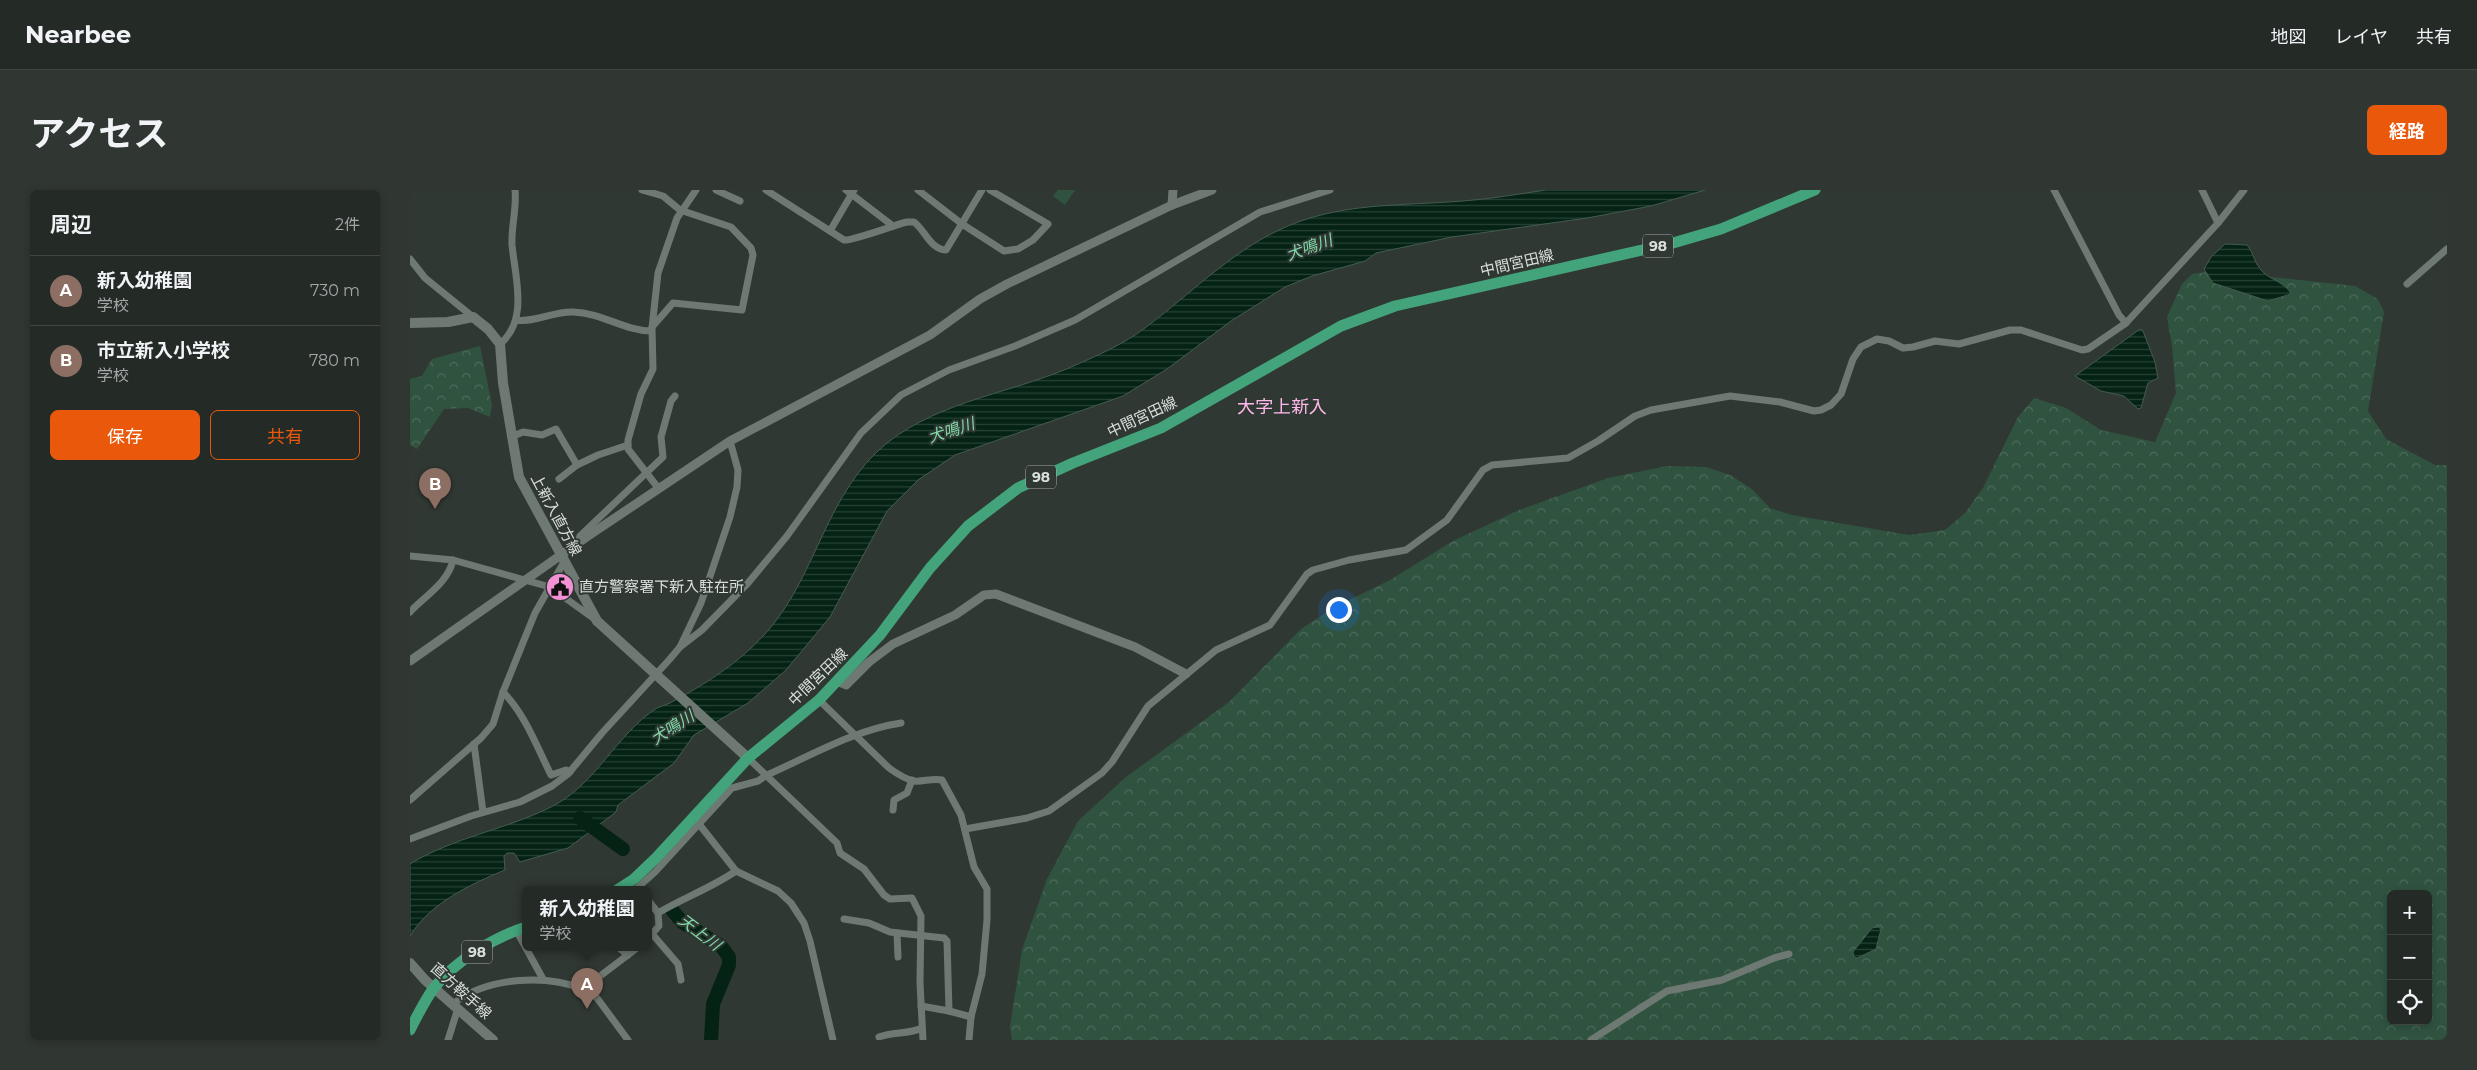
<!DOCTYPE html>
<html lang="ja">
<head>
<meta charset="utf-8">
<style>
	:root { --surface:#242a26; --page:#303632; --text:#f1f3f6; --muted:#a3a7a7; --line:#414643; --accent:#ea580c }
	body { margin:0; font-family:Montserrat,"Noto Sans JP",sans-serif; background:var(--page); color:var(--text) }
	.controls { position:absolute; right:15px; bottom:15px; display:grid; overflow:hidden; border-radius:8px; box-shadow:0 2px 8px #0003 }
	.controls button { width:45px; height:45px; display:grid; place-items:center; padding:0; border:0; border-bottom:1px solid var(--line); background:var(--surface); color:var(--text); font:25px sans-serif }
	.you { position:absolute; left:928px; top:419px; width:18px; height:18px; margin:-12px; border:4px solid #fff; border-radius:50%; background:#1a73e8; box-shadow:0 0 0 8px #1a73e833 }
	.badge { display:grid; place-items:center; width:32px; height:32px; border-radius:50%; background:var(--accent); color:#fff; font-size:16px; font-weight:700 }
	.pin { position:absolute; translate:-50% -41px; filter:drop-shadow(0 1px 2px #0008) }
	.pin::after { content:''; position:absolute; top:26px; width:18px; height:15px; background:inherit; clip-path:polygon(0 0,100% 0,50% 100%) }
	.popup { position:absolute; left:112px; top:696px; width:130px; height:65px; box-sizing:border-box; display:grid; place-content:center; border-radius:8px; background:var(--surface); filter:drop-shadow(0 1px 4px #0005); font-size:16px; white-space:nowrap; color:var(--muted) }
	.popup b { font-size:19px; color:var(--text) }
	.popup::after { content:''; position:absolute; left:50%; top:100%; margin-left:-10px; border:10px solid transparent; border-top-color:var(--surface) }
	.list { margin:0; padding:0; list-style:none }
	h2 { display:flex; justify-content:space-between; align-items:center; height:65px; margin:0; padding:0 20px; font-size:21px }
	h2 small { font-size:16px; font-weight:400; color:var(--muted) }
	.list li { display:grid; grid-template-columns:32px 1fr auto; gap:15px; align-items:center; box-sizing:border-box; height:70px; padding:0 20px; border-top:1px solid var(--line) }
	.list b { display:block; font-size:19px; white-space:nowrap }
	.list p { margin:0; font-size:16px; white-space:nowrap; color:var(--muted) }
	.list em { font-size:16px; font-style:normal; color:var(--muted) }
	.actions { display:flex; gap:10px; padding:15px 20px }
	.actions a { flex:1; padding:11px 0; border:1px solid var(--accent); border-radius:8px; text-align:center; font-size:18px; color:var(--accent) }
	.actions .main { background:var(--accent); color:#fff }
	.icon { flex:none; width:28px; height:28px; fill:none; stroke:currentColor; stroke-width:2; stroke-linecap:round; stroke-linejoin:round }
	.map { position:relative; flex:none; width:2037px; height:850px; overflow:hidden; border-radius:8px }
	header { display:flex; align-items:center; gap:30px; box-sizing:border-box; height:70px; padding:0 25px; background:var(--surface); border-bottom:1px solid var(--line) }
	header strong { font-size:24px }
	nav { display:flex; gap:28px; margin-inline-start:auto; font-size:18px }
	.intro { display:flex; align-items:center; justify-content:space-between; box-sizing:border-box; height:120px; padding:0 30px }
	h1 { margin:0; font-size:35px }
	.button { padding:12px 22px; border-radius:8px; background:var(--accent); color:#fff; font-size:18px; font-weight:700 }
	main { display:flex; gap:30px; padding:0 30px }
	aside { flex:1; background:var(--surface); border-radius:8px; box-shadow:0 2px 8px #0003 }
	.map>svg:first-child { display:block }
</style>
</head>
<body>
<header>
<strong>Nearbee</strong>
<nav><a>地図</a><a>レイヤ</a><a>共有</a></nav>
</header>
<div class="intro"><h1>アクセス</h1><a class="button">経路</a></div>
<main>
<aside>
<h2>周辺<small>2件</small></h2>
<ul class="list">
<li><span class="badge" style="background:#8d6e63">A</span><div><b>新入幼稚園</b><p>学校</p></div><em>730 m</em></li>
<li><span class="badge" style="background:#8d6e63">B</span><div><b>市立新入小学校</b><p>学校</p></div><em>780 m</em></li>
</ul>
<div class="actions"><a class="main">保存</a><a>共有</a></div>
</aside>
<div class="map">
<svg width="2037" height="850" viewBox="0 0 2037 850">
	<defs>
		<pattern id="forest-crowns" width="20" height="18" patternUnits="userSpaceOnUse" patternTransform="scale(1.25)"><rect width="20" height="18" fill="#305340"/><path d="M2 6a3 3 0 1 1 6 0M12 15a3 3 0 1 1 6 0" fill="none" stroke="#4d6b5b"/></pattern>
		<pattern id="water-rules" width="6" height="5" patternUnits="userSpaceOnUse" patternTransform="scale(1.25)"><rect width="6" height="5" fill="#042314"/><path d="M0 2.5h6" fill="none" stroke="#284236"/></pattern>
	</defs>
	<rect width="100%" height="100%" fill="#303833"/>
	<g fill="url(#forest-crowns)" fill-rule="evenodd">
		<path d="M1805,81L1945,96L1968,109L1974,122L1958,221L1976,249L2025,275H2037V850H602L600,837L612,760L637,689L668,631L716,587L819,512L891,439L925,417L980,390L1043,351L1109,320L1198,288L1257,276L1296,277L1320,285L1342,299L1360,318L1382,325L1499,345L1535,340L1555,323L1573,298L1608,227L1624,208L1656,218L1691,240L1745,252L1766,203L1762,156L1757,127L1772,94L1782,84ZM1981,704H2018V831H1981Z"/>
		<polygon points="70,156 82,215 80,227 58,218 34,219 7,259 0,255 0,189 12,186 22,169"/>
	</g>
	<polygon fill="#305340" points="648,0 665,0 655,15 643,6"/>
	<g fill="url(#water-rules)" stroke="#445b50">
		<path d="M1136,0H1295L1241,16L1177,28L1042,47L966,63L955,71L902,86L875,97L821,131L757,179L713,206L545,265L508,290L477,321L420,427L376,480L338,513L284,545L264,573L208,615L206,622L158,658L110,672L104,663H97L94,666L95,680C61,694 20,713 0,746V674C44,647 95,640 141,617C186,595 207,543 247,518C251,516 256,515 260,513C294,495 329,473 355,444C407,387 415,303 477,253C533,209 605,203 668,174C691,164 715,153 735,138C779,105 820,63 869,40C927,12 991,16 1053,11C1081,9 1108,4 1136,0Z"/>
		<path d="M1815,54L1837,55C1844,63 1844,74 1853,82C1861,90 1876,93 1881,104L1858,111L1803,93L1794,79L1801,67Z"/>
		<polygon points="1730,139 1733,141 1745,172 1748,188 1738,193 1731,218 1728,219 1714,206 1691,201 1665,186"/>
		<polygon points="1468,737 1471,739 1466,759 1447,768 1444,767 1443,762 1462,738"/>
	</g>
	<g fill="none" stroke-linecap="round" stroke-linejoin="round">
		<g stroke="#042314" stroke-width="14">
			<polyline points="170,628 213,659"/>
			<polyline points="262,720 272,732 311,756 319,767 319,775 303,814 301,850"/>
		</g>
		<g stroke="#6f7973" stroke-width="7">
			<polyline points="232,0 253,6 270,20 321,37 341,58 343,65 332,120 263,113 242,137"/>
			<polyline points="306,0 330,11"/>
			<path d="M356,0L434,50C443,51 484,35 497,32H504C515,40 520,59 536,60L572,0"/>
			<polyline points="436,0 483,36"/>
			<polyline points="508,0 552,34 594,61 608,59 623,50 638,34 580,0"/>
			<polyline points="1644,0 1709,125 1716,133"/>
			<polyline points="1792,0 1808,33"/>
			<polyline points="420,41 444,0"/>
			<polyline points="0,69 15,88 63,127"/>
			<polyline points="1997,94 2037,59"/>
			<path d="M106,130C125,133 144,121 163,122C193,123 212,140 241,141"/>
			<path d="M90,154C119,130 105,87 102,55C101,37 107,18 105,0"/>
			<polyline points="101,247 113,242 132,245 146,239 167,275 188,265 218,255"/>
			<polyline points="149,289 167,275"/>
			<polyline points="249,299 218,259 218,250 231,204 243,179 242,138 248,83 267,28 286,0"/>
			<polyline points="168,353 170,346 253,267 251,247 261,211 265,206"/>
			<polyline points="0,366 43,370 140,397 183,428"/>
			<path d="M0,422C15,406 38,393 43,370"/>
			<polyline points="270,457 292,440 338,393 377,346 451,243 491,205 539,180 605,156 665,130 850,22 920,0"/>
			<path d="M93,502C115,524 127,557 141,585L156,580L160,582"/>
			<path d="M409,510L479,578C486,583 494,589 504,591C513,592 522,588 532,590L551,625L564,677L577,699V730L572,784L561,827L559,850"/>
			<polyline points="64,554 73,622"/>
			<polyline points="338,568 427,653 430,663 454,679 474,705 480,709 502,708 511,726 510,793 513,850"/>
			<polyline points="0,610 71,548 83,534 93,502 125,423 154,372"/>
			<polyline points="483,620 484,610 497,603 502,590"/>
			<polyline points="289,634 326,681 368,701 381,713 394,733 400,751 423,850"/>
			<polyline points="555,639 617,628 639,621 692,583 702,572 738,516 806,460 860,435 897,384 903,380 939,370 996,360 1037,330 1073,280 1082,275 1158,268 1188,251 1225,226 1241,220 1320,206 1370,212 1404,221 1411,220 1421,215 1431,204 1443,169 1451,157 1467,149 1479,151 1493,158 1503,157 1525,151 1549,154 1600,140 1611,140 1672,160 1678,159 1716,133 1808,33 1834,0"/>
			<polyline points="0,649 61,626 110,612 142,596 158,584 192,543 259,470 270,457 291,413 320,327 327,297 328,280 320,251"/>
			<path d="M225,700L245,682L322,598L348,591L357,585C400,566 444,540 491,533"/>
			<polyline points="238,710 248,723"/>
			<polyline points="434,729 459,733 480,742 534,748 537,751 539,821 511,816"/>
			<polyline points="106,740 133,789"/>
			<polyline points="487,743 488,767"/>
			<polyline points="243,745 268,774 271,790"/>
			<path d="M238,748L249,736L248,723C273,708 301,698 326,681"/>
			<polyline points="209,758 218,765"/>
			<path d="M43,814C76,787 135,784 173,799"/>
			<polyline points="539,821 561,827"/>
			<path d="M469,847C483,841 498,845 512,838"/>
			<polyline points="38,850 48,818"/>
			<polyline points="218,850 187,808 173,799 227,758"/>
			<polyline points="1181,850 1257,801 1312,790 1364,768 1379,764"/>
		</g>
		<g stroke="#6f7973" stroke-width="9">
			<polyline points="762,15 763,0"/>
			<polyline points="0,471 178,346 320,251 520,145 570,109 597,94 762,15 802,0"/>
			<polyline points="427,491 436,495 459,472 483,454 545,425 574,405 586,404 725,457 776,484"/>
		</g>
		<g stroke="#6f7973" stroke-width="10">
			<polyline points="0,133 38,132 63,127 78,139 90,154 93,193 109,287 187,431 338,568"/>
			<polyline points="0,773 15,790 83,850"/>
		</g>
		<g stroke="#43a37a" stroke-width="11">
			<polyline points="207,700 224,689 246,668 338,568 409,510 470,445 520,378 558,336 608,298 663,273 751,238 931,136 985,116 1263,53 1311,39 1405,0"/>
			<path d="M0,840C7,826 14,812 23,799C45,771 83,748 116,737"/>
		</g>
	</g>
	<defs>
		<symbol id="civic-disc" viewBox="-11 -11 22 22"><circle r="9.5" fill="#f391d6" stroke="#303833"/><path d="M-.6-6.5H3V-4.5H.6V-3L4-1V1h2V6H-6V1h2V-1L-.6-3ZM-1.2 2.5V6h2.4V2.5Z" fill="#111"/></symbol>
	</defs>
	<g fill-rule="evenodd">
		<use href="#civic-disc" x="134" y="381" width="32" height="32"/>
	</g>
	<g text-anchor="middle" stroke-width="4" stroke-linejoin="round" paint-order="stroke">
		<g fill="#303833" stroke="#a6ada9" stroke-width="1">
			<rect x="1233" y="44.5" width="30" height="23" rx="4"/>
			<rect x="616" y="275.5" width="30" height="23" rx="4"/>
			<rect x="52" y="750.5" width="30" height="23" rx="4"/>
		</g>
		<g font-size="14" font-weight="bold" fill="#d9dfdb">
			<text x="1248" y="61">98</text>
			<text x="631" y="292">98</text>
			<text x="67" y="767">98</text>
		</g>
		<g font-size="15" fill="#d9dfdb" stroke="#303833">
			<text transform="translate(1107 73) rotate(-13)" y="5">中間宮田線</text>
			<text transform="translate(732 227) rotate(-25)" y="5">中間宮田線</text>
			<text transform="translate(146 325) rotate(62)" y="5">上新入直方線</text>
			<text transform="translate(408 487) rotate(-44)" y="5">中間宮田線</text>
			<text transform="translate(51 801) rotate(42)" y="5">直方鞍手線</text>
		</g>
		<g font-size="15" fill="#d9dfdb" stroke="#303833" text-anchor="start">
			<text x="169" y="402">直方警察署下新入駐在所</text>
		</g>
		<g font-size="16" font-style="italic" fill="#81d8a8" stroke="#303833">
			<text transform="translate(899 57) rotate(-20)" y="6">犬鳴川</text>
			<text transform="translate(541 240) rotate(-18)" y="6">犬鳴川</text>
			<text transform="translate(262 537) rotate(-33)" y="6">犬鳴川</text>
			<text transform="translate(290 742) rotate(37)" y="6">天上川</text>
		</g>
		<g font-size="18" fill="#ffb9e9" stroke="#303833">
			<text x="872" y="223">大字上新入</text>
		</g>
	</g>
</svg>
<div class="controls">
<button>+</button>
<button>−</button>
<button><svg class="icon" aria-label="locate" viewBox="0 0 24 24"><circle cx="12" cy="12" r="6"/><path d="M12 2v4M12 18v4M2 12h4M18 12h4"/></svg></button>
</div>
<div class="you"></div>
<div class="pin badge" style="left:177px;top:819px;background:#8d6e63">A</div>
<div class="popup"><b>新入幼稚園</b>学校</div>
<div class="pin badge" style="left:25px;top:319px;background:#8d6e63">B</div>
</div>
</main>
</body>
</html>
